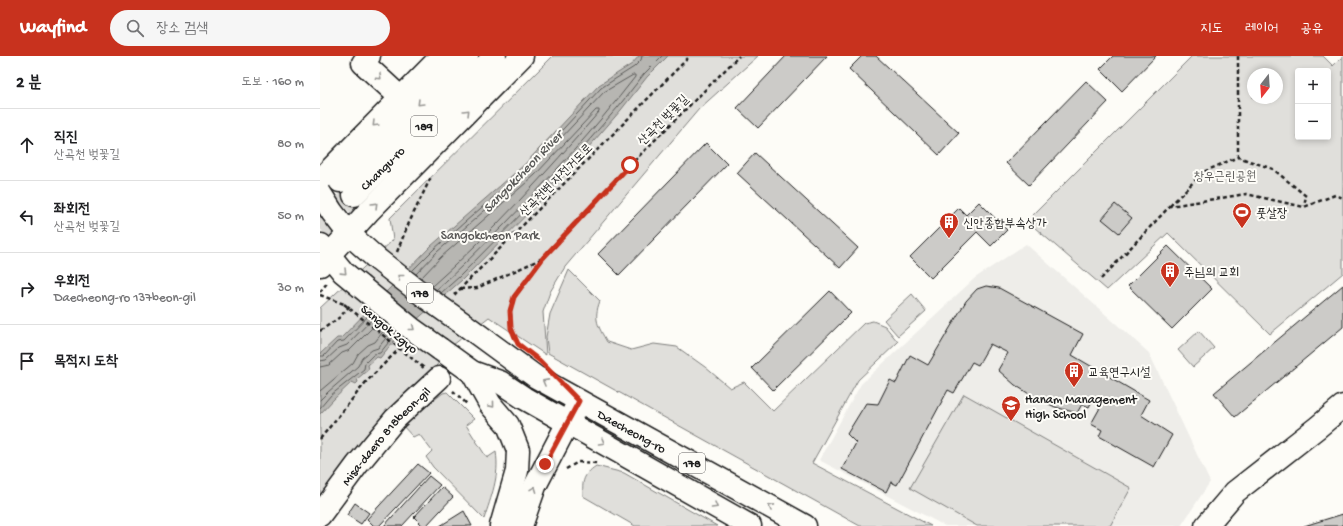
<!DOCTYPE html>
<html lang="ko">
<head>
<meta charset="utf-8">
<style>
	:root { --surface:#fff; --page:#f6f6f6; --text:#202124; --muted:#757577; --line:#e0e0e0; --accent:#c8321e }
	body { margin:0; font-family:"Gochi Hand","Poor Story",sans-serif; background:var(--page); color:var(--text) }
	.controls { position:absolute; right:12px; top:12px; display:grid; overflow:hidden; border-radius:4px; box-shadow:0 2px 6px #0003 }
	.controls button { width:36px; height:36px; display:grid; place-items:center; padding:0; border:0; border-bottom:1px solid var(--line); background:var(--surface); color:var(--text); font:20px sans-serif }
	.compass { position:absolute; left:927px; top:12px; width:36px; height:36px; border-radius:50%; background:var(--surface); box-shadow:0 2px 6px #0003; rotate:197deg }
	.stop { position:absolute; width:12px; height:12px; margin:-9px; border:3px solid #c8321e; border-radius:50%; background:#fff }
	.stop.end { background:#c8321e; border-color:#fff; box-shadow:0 1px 4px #0008 }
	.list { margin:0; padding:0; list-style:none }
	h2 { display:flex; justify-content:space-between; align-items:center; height:52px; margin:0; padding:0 16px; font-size:17px }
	h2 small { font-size:13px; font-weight:400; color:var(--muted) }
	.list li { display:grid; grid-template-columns:26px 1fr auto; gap:12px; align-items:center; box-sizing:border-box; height:72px; padding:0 16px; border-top:1px solid var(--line) }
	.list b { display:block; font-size:15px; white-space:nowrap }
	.list p { margin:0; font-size:13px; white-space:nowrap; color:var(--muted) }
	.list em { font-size:13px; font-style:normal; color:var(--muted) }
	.icon { flex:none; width:22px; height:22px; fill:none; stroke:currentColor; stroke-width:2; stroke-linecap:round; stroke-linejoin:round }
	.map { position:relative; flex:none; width:1023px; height:470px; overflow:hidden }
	header { display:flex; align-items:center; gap:24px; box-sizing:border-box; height:56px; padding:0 20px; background:var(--accent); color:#fff }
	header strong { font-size:19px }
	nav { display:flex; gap:22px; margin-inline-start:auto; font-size:14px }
	.search { width:280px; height:36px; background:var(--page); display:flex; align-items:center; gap:10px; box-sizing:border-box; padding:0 14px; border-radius:22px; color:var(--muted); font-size:15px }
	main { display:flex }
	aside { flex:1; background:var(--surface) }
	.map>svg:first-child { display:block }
</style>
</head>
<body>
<header>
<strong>Wayfind</strong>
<div class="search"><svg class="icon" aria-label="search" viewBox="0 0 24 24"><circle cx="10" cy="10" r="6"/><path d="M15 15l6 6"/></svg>장소 검색</div>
<nav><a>지도</a><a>레이어</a><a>공유</a></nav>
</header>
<main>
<aside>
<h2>2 분<small>도보 · 160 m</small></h2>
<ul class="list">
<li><svg class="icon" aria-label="ahead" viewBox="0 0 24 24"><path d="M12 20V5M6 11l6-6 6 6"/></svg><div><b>직진</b><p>산곡천 벚꽃길</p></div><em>80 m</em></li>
<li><svg class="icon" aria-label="left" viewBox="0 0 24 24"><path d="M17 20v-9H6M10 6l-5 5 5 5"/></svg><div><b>좌회전</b><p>산곡천 벚꽃길</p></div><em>50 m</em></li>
<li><svg class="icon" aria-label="right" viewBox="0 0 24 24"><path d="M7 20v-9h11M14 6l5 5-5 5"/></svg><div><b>우회전</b><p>Daecheong-ro 137beon-gil</p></div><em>30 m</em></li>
<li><svg class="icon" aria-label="arrive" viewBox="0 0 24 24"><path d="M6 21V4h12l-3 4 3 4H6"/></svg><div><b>목적지 도착</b></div></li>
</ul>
</aside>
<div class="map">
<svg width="1023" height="470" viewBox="0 0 1023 470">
	<rect width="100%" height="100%" fill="#fdfcf7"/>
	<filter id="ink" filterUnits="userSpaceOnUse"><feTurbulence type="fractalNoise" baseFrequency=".025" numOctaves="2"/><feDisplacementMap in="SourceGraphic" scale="8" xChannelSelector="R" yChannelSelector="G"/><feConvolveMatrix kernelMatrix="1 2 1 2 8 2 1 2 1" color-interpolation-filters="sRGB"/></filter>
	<g filter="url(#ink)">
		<polygon fill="#eeede9" points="706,188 829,297 890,426 861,470 625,470 499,404 541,328 655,222"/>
		<g fill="#e0dfdb" stroke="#7e7e7c" fill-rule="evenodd">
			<polygon points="233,0 438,0 379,53 245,211 230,236 223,256 226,299 169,261 133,289 0,454 0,252 73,184 70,162"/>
			<path d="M872,0H1003L1013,10L1023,0V217L950,278L848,177L787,234L707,165ZM978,15H1008V81H978ZM933,18H957V42H933Z"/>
			<path d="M249,214L280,245C273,263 278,270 287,286L311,294L334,288L357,291L385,311L410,332L424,326L453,355L544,267L553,265L565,270L578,286L538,324L492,407L611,470H540L228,297L226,281L230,258Z"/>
			<polygon points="592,238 606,255 578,280 564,264"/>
			<polygon points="879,275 894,292 873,311 858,294"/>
			<path d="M127,336L154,363L146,369L167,402L176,396C180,420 171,441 164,463L113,411L106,401L112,395L99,378L93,381L82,369L123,337Z"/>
			<polygon points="644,338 811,432 790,470 657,470 590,432"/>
			<path d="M276,410L304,417L397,470H315L263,440C262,425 263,419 276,410Z"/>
		</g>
		<polygon fill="#b7b6b2" stroke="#797876" points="319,0 348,0 327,21 301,54 234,131 142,224 78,280 60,302 57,301 48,309 49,313 37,323 38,326 36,328 32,326 14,343 0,358 0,298 17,282 21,282 111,190 204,109 279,29 312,8"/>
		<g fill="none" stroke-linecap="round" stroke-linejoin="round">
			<g stroke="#5a5a58" stroke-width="1">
				<polyline points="92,215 114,193 207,112 281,32 314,11 321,4 322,0"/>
				<path d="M96,218L117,196L210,115L284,36L313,19H315V21C274,74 229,123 182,171C160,192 139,214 116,234"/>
				<path d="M101,222L121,201L215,119L276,54H279V56C226,117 172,177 112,230"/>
				<polyline points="121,237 139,221 231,128 298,51 324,18 342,0"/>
				<polyline points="0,300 4,300 17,286 24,285 52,256"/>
				<polyline points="0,305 6,304 19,292 27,289 56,259"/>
				<polyline points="0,311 9,309 22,297 30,294 61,263"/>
				<polyline points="0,335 33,307 38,298 48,289 55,286 68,269"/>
				<polyline points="0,344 8,336 38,310 42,302 52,294 58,292 73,273"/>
				<polyline points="0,352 11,339 44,313 45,307 54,298 60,297 77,276"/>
			</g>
		</g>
		<g fill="#cccbc8" stroke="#1c1c1c">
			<polygon points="466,0 507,0 438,72 417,52"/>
			<polygon points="542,0 556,0 639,77 619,99 529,13"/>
			<polygon points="793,0 836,0 802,35 780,13"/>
			<polygon points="766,25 788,46 709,129 686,107"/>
			<polygon points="386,87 407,108 299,219 278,198"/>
			<polygon points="435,97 538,192 520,212 417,117"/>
			<polygon points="659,146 687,174 671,190 657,176 611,222 590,201 639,152 646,159"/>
			<polygon points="795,148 812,162 799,177 782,163"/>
			<polygon points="848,190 892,233 852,273 808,230"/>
			<polygon points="1023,229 1023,271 915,361 894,337"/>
			<polygon points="666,230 679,232 763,278 752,299 829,344 821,359 852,379 834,411 779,380 782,374 771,368 781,350 772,345 769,351 762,348 757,357 735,351 714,341 695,329 678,314 688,297 670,288 658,309 652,306 634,337 628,334 577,429 571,426 566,436 522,413 536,387 527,378 546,347 558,348 570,324 576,327 590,299 608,309 646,245 657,233"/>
			<polygon points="510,235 531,257 453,334 432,312"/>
			<polygon points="98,408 109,417 59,470 54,470 47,463"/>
			<polygon points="109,420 120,429 82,470 64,470"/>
			<polygon points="122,431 133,441 106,470 103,470 94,461"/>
			<polygon points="35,447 49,457 41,468 27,459"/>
			<polygon points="144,455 152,470 120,470"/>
			<polygon points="1023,458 1023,470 984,470"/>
		</g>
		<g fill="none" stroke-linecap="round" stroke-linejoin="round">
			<polyline stroke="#dbdad6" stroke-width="22" stroke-dasharray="22 11" stroke-linecap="butt" points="0,173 34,139"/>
			<defs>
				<g id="minor">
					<polyline points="49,0 43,7 81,42"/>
					<path id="s1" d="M0,459L37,409L75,363L119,322"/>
				</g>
				<g id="major">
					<polyline points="0,124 122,0"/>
					<polyline points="20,125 147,0"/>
					<polyline points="0,137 12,156 29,178 57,203"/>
					<path id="s2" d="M34,139L175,0"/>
					<polyline points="1,189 23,216 40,230"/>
					<polyline points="0,209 48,156 202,0"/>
					<path id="s3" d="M145,269L216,321L485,470"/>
					<polyline points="120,293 152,316 180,326 204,342 430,470"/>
					<polyline points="152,316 170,348 188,369 198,394 197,415 181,470"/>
					<polyline points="201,470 215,430 255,353"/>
					<polyline points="886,470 915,436 998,371 1023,350"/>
				</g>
			</defs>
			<use href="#minor" stroke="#1c1c1c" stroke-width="25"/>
			<use href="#major" stroke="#1c1c1c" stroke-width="25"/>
			<g stroke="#1c1c1c" stroke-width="2.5" stroke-dasharray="4 3" stroke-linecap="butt">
				<polyline points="918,0 918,101"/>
				<polyline points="850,150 883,116 918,101 953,113 986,140 984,150"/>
				<polyline points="77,196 87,171 111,121"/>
				<polyline points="781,223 850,150 926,138 984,151 1015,139 1023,142"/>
				<polyline points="140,233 157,232 221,203"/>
				<polyline points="0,236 7,227"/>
				<polyline points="0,239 24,248"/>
				<polyline points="134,239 370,0"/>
				<polyline points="0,275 20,261 31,248"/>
				<polyline points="195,282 191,272 190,255 194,241 223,202 310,109 419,0"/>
				<polyline points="133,335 147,348"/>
				<polyline points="0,383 46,326 82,290"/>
				<polyline points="246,413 258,406 277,407"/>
			</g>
			<use href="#minor" stroke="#fdfcf7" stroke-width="22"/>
			<use href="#major" stroke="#fdfcf7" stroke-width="22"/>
			<defs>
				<g id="major-bridge">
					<polyline points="57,203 107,242 145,269"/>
					<polyline points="40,230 92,273 120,293"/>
				</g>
			</defs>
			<use href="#major-bridge" stroke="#1c1c1c" stroke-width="25" stroke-linecap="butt"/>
			<polyline stroke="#1c1c1c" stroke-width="2.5" stroke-dasharray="4 3" stroke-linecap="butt" points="24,248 104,312"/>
			<use href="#major-bridge" stroke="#fdfcf7" stroke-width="22"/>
		</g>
		<defs><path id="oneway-chevron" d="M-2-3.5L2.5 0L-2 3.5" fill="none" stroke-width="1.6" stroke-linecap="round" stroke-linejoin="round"/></defs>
		<g stroke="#989794">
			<use href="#oneway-chevron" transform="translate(59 21) rotate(43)"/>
			<use href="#oneway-chevron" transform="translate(100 47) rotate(135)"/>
			<use href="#oneway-chevron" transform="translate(147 56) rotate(-45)"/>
			<use href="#oneway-chevron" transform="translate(55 68) rotate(135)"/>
			<use href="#oneway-chevron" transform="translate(55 149) rotate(-45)"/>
			<use href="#oneway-chevron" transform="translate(24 216) rotate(44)"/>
			<use href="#oneway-chevron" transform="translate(80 221) rotate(-142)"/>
			<use href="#oneway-chevron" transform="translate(92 272) rotate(38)"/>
			<use href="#oneway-chevron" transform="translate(225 326) rotate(-151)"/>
			<use href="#oneway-chevron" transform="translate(172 349) rotate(51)"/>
			<use href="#oneway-chevron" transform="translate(282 386) rotate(30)"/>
			<use href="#oneway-chevron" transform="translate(214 433) rotate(-69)"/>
			<use href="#oneway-chevron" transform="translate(395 450) rotate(30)"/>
			<use href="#oneway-chevron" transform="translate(451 451) rotate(-151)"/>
		</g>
	</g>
	<g fill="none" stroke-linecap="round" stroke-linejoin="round" filter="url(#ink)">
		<polyline stroke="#c8321e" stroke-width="5" points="225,408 259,345 220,305 198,288 191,272 190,255 194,241 223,202 310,109"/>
	</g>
	<defs>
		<symbol id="stadium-pin" viewBox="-11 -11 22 30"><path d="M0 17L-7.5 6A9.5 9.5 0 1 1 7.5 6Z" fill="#c8321e" stroke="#fdfcf7"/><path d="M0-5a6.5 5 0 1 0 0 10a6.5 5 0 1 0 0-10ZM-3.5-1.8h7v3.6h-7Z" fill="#fff"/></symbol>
		<symbol id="building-pin" viewBox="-11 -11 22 30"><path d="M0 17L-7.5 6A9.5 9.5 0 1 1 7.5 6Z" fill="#c8321e" stroke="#fdfcf7"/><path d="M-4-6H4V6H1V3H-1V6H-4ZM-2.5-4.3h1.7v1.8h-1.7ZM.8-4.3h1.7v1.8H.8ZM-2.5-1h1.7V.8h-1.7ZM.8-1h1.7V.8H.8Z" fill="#fff"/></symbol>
		<symbol id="school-pin" viewBox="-11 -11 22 30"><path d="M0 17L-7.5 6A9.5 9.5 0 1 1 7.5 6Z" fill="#c8321e" stroke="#fdfcf7"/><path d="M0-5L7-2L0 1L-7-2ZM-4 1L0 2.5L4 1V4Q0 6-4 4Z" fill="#fff"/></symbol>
	</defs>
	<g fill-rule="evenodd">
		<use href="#stadium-pin" x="911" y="145" width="22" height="30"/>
		<use href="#building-pin" x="618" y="155" width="22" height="30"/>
		<use href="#building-pin" x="839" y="204" width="22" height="30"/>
		<use href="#building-pin" x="743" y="304" width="22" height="30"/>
		<use href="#school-pin" x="680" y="338" width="22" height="30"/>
	</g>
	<g text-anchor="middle" stroke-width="4" stroke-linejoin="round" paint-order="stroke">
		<g fill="#fdfcf7" stroke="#605f5e" stroke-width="1">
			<rect x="91" y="60" width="26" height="20" rx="3"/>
			<rect x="87" y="227" width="26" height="20" rx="3"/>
			<rect x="359" y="397" width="26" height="20" rx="3"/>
		</g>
		<g font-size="12" font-weight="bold" fill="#1c1c1c">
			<text x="104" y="74">189</text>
			<text x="100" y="241">178</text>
			<text x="372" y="411">178</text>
		</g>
		<g font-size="13" fill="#1c1c1c" stroke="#fdfcf7">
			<text transform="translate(342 63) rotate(-45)" y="5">산곡천 벚꽃길</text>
			<text dy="5" stroke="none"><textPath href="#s2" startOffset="39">Changu-ro</textPath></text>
			<text transform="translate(235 123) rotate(-45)" y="5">산곡천변 자전거도로</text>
			<text transform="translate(70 272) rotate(39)" y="5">Sangok 2gyo</text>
			<text dy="5" stroke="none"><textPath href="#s3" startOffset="198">Daecheong-ro</textPath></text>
			<text dy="5" stroke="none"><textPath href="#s1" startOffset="103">Misa-daero 818beon-gil</textPath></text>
		</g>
		<g font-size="13" fill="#575655" stroke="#fdfcf7">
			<text x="905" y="124">창우근린공원</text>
			<text x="170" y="183">Sangokcheon Park</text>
		</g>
		<g font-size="13" fill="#1c1c1c" stroke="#fdfcf7" text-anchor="start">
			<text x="936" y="161">풋살장</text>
			<text x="643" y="171">신안종합부속상가</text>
			<text x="864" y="220">주님의 교회</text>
			<text x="768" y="320">교육연구시설</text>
			<text x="705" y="347">Hanam Management<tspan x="705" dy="15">High School</tspan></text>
		</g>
		<g font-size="14" font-style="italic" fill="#5a5a58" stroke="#fdfcf7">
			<text transform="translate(202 115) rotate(-46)" y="5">Sangokcheon River</text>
		</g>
	</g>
</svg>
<div class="controls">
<button>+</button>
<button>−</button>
</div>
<svg class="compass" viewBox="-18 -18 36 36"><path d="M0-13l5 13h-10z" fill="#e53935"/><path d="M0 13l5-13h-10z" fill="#757577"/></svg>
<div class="stop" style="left:310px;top:109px"></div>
<div class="stop end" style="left:225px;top:408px"></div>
</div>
</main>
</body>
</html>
